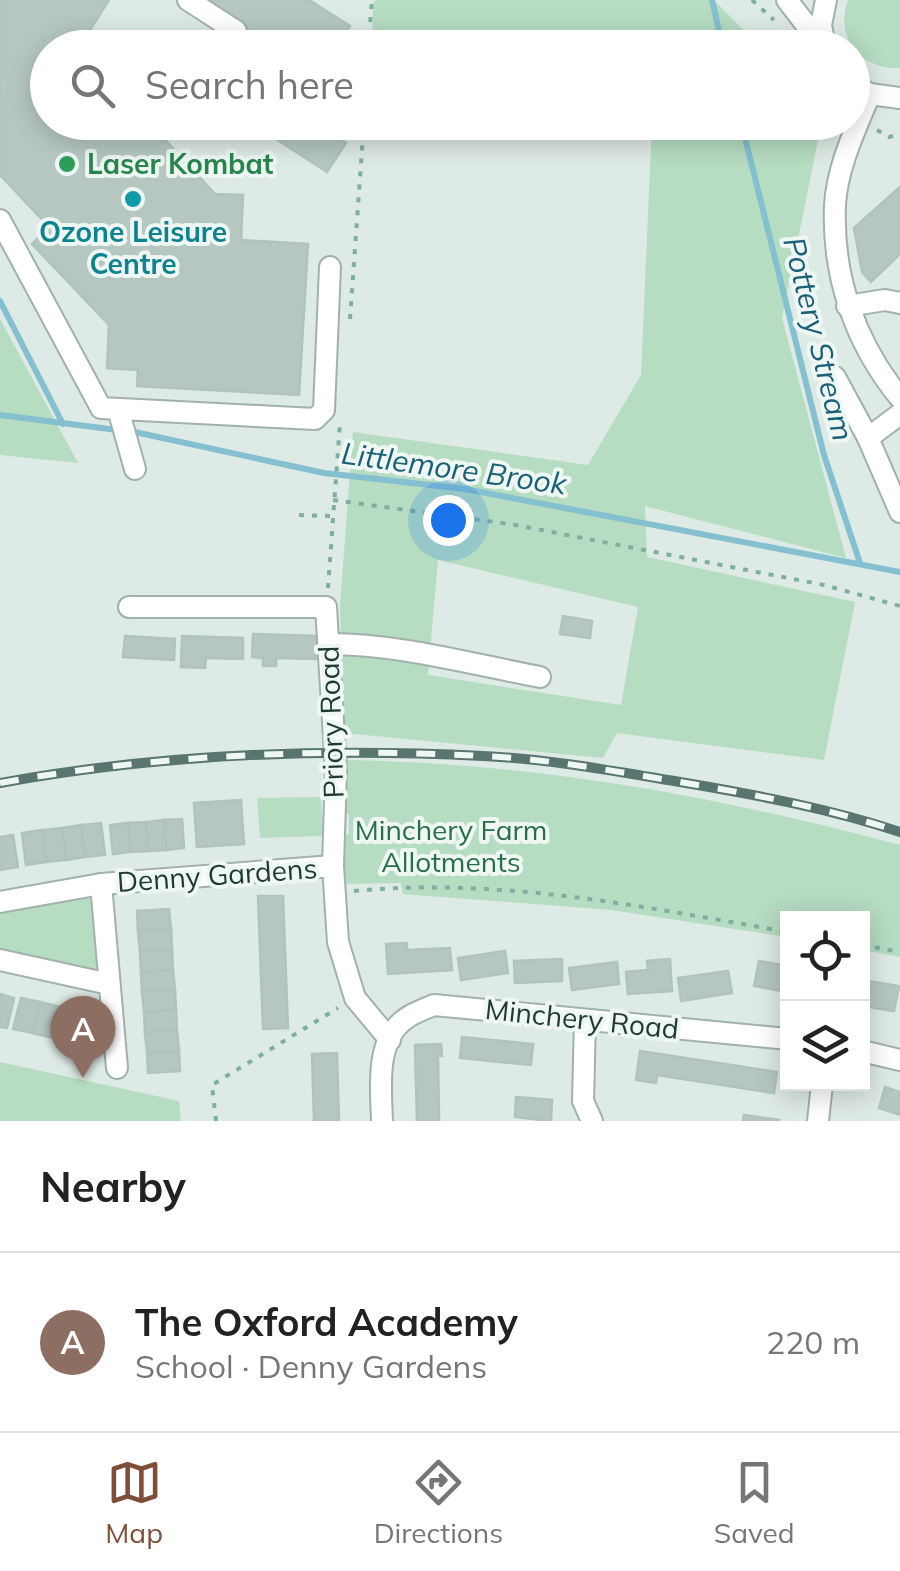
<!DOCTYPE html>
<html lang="en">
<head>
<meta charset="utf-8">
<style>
	:root { --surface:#fff; --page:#f2f2f2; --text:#222; --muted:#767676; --line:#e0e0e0; --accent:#804e38 }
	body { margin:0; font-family:Mulish,sans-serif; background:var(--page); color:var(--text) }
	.controls { position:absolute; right:30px; bottom:30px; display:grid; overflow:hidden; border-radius:0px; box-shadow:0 5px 25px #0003 }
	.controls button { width:90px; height:90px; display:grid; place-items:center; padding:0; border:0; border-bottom:2px solid var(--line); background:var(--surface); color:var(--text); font:50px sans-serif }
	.you { position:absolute; left:448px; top:520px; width:35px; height:35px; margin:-25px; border:8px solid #fff; border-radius:50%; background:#1a73e8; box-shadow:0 0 0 15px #1a73e833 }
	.badge { display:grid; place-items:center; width:65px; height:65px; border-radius:50%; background:var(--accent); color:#fff; font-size:32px; font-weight:700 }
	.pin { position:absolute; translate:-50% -82px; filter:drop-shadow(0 2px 5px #0008) }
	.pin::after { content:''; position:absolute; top:52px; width:35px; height:30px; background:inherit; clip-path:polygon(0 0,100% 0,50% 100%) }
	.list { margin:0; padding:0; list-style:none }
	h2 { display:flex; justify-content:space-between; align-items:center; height:130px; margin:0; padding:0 40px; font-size:42px }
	h2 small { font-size:32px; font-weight:400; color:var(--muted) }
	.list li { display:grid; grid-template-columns:65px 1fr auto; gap:30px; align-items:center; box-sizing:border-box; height:180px; padding:0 40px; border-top:2px solid var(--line) }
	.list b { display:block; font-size:38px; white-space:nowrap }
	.list p { margin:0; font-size:32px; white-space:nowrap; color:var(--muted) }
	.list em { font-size:32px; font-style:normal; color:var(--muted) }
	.icon { flex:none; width:55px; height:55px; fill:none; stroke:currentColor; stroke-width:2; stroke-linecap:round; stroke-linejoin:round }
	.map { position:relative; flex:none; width:900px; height:1121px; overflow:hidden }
	.search { position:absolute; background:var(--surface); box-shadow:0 5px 25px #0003; left:30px; right:30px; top:30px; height:110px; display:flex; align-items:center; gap:25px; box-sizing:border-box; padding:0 35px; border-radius:55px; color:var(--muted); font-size:38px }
	.sheet { height:310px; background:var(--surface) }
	nav { display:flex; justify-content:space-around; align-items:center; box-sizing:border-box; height:140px; border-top:2px solid var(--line); background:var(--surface); font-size:28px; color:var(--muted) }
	nav a { display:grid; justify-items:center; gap:5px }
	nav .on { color:var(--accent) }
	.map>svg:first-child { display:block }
</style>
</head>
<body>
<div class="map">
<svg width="900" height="1121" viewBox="0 0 900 1121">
	<rect width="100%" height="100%" fill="#deeae5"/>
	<g fill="#b6dcc2" fill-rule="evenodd">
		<polygon points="376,0 714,0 760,47 372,47 373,4"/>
		<path d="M848,0H900V68C861,70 834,38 848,0Z"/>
		<path d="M652,123L821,125L782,318L846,558L645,506L647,557L855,602L824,760L617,733L603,758L344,733L340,605L353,432L588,465L641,375ZM438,560L638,607L621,705L428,675Z"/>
		<polygon points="0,319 78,463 0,455"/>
		<path d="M345,760C535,763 717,796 900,845V957L863,950L862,918H788L787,937L611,910L403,894L401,883L343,884V837L349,833V815L342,812Z"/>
		<polygon points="321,797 323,836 260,838 257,798"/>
		<polygon points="78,896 87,897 95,904 101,968 98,972 0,953 0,909"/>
		<polygon points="0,1062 179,1101 181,1121 0,1121"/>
	</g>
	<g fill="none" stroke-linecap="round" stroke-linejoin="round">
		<g stroke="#84c0d0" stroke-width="6">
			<polyline points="712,0 723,48"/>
			<polyline points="766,48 769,45"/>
			<polyline points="741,122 824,455 860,563"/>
			<polyline points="0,301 63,424"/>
			<polyline points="0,415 117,430"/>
			<polyline points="130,431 324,473 465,489 900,572"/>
		</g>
	</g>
	<g fill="#b6c7c1" stroke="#b0c3bd" stroke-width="2.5">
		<polygon points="0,0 109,0 85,38 70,29 67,33 80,48 48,48 48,122 149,122 215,194 243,195 241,240 308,244 299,395 137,386 138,370 107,368 109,325 32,244 49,227 0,175"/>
		<polygon points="205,0 309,0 350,26 338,45 343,48 283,48 276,43 274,48 238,48 250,29"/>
		<polygon points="250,122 341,122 333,135 346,143 327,172"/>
		<polygon points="900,187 900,254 871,282 862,272 854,228"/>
		<polygon points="563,616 592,621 590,638 560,634"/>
		<polygon points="253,634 317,636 316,659 276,658 276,666 263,666 263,658 252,657"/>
		<polygon points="125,636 175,639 174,660 123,657"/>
		<polygon points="182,636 243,638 243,659 206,658 205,668 181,667"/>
		<polygon points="241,800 244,844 197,847 194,803"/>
		<polygon points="182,819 184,848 166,850 164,820"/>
		<polygon points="164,820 166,850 148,851 146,822"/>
		<polygon points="146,822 148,851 130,852 128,823"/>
		<polygon points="101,823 105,855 85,857 81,825"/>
		<polygon points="128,823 130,852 113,854 110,825"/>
		<polygon points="81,825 85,857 66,860 62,828"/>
		<polygon points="62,828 66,860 46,862 42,830"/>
		<polygon points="42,830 46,862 26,865 22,833"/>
		<polygon points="13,835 18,867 0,870 0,837"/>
		<polygon points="258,896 283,896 288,1028 263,1029"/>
		<polygon points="169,909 171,929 138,931 137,911"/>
		<polygon points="171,929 172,949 140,952 138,931"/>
		<polygon points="407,943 407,950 450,948 452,970 388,974 386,944"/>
		<polygon points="172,949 173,970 141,972 140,952"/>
		<polygon points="505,951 508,973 461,980 458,958"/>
		<polygon points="562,959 562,981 515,983 514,961"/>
		<polygon points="670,959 672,991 628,994 626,972 648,970 647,961"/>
		<polygon points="759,961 788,966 788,992 754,986"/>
		<polygon points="617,962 619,984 572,990 569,968"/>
		<polygon points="173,970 175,990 142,992 141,972"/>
		<polygon points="728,971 732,993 681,1001 678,978"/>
		<polygon points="862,980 899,986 894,1011 862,1006"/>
		<polygon points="175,990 176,1010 144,1012 142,992"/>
		<polygon points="0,994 14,998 7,1028 0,1027"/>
		<polygon points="21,998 40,1002 33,1033 13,1029"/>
		<polygon points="40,1002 60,1007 53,1038 33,1033"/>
		<polygon points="60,1007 79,1011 72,1042 53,1038"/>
		<polygon points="176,1010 177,1030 145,1033 144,1012"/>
		<polygon points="79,1011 99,1016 92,1047 72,1042"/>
		<polygon points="177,1030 179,1051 147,1052 145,1033"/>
		<polygon points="462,1037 533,1044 531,1065 460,1058"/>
		<polygon points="441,1044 442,1056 438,1056 439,1121 417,1121 415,1045"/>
		<polygon points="179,1051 180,1071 148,1073 147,1052"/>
		<polygon points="640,1051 777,1072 774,1093 657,1075 656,1083 636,1080"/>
		<polygon points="337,1053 339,1121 314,1121 312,1054"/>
		<polygon points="885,1087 900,1092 900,1115 879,1108"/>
		<polygon points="516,1097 552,1100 551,1121 515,1117"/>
		<polygon points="744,1115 779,1120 778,1121 743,1121"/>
	</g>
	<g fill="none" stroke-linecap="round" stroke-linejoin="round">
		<defs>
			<g id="minor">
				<polyline points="188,0 236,31 226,48"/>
				<polyline points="787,0 824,48"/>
				<polyline points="825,46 821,25 826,0"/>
				<polyline points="852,84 870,94 900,98"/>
				<path d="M870,94C856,128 837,167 835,205C832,276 855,343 900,398"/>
				<polyline points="0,220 101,408 315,419 324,410 330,267"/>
				<polyline points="847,306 885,300 900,303"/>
				<polyline points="835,377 868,438"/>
				<polyline points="118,409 135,469"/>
				<polyline points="900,414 868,438 900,512"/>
				<polyline points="129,607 326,607 336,770 333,866 338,942 355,998 390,1040"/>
				<path d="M329,644C399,644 471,664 540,677"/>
				<polyline points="101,884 117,1068"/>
				<polyline points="0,902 101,884 333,866"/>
				<polyline points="0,960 109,984"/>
				<polyline points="585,1020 583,1101 592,1121"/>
				<polyline points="862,1051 900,1060"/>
				<path d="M382,1121C381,1089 375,1042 404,1020C412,1013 425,1009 434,1005L788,1039"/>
				<polyline points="818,1121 822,1084"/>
			</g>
		</defs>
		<use href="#minor" stroke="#a1b1ac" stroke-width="24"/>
		<g stroke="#7eaea2" stroke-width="4" stroke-dasharray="5 8" stroke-linecap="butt">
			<polyline points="752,0 774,20"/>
			<polyline points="786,35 794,48"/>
			<polyline points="368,48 372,0"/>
			<polyline points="877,130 889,137 900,134"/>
			<polyline points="350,319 364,122"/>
			<polyline points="333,500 516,525 824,585 900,606"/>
			<polyline points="299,515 332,516"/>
			<polyline points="328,588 340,423"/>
			<path d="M354,891C502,877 643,907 788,932"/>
			<polyline points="862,945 900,952"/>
			<polyline points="216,1121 212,1085 338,1008"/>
		</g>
		<use href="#minor" stroke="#fff" stroke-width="20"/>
		<defs>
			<path id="rail" d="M0,783C158,754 323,748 483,756C551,759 619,772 686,783C757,795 831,809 900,832"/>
		</defs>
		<use href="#rail" stroke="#597570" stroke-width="10"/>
		<use href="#rail" stroke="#eef7f3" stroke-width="6" stroke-dasharray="19" stroke-linecap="butt"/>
	</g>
	<circle fill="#2e9e5b" stroke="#eef7f3" stroke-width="4" cx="67" cy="164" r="10"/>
	<circle fill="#0f9aa8" stroke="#eef7f3" stroke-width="4" cx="133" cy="199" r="10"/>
	<g text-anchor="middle" stroke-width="8" stroke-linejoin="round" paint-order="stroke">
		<g font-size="28" font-weight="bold" fill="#27864d" stroke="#eef7f3" text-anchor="start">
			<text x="87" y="174">Laser Kombat</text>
		</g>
		<g font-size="28" font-weight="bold" fill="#0d838f" stroke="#eef7f3">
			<text x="133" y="242">Ozone Leisure<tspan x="133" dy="32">Centre</tspan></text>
		</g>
		<g font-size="28" fill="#1f3934" stroke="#eef7f3">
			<text transform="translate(331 722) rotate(-92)" y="10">Priory Road</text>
			<text transform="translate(217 875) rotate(-4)" y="10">Denny Gardens</text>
			<text transform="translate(582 1019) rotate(6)" y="10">Minchery Road</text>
		</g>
		<g font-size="28" fill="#297049" stroke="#eef7f3">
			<text x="451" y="840">Minchery Farm<tspan x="451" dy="32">Allotments</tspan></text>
		</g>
		<g font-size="30" font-style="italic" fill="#196075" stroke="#eef7f3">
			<text transform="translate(818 339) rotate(76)" y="10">Pottery Stream</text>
			<text transform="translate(454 469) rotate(8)" y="10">Littlemore Brook</text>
		</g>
	</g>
</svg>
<div class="controls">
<button><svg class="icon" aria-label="locate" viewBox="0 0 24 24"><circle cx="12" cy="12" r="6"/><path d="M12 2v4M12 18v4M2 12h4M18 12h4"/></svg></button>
<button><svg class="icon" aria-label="layers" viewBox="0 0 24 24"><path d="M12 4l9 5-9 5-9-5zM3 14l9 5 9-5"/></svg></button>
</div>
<div class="you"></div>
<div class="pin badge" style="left:83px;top:1078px;background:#8d6e63">A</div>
<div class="search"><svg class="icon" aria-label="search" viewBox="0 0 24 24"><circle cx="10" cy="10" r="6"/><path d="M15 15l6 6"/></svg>Search here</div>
</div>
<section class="sheet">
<h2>Nearby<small></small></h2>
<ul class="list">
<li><span class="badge" style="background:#8d6e63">A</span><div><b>The Oxford Academy</b><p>School · Denny Gardens</p></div><em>220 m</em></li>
</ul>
</section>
<nav>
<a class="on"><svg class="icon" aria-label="map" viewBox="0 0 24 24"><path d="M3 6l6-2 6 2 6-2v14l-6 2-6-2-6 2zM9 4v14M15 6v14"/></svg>Map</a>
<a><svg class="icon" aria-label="directions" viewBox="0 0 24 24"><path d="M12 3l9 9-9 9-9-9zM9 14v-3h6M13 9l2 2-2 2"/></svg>Directions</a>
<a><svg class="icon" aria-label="saved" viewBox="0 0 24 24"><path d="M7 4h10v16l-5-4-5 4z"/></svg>Saved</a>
</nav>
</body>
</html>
